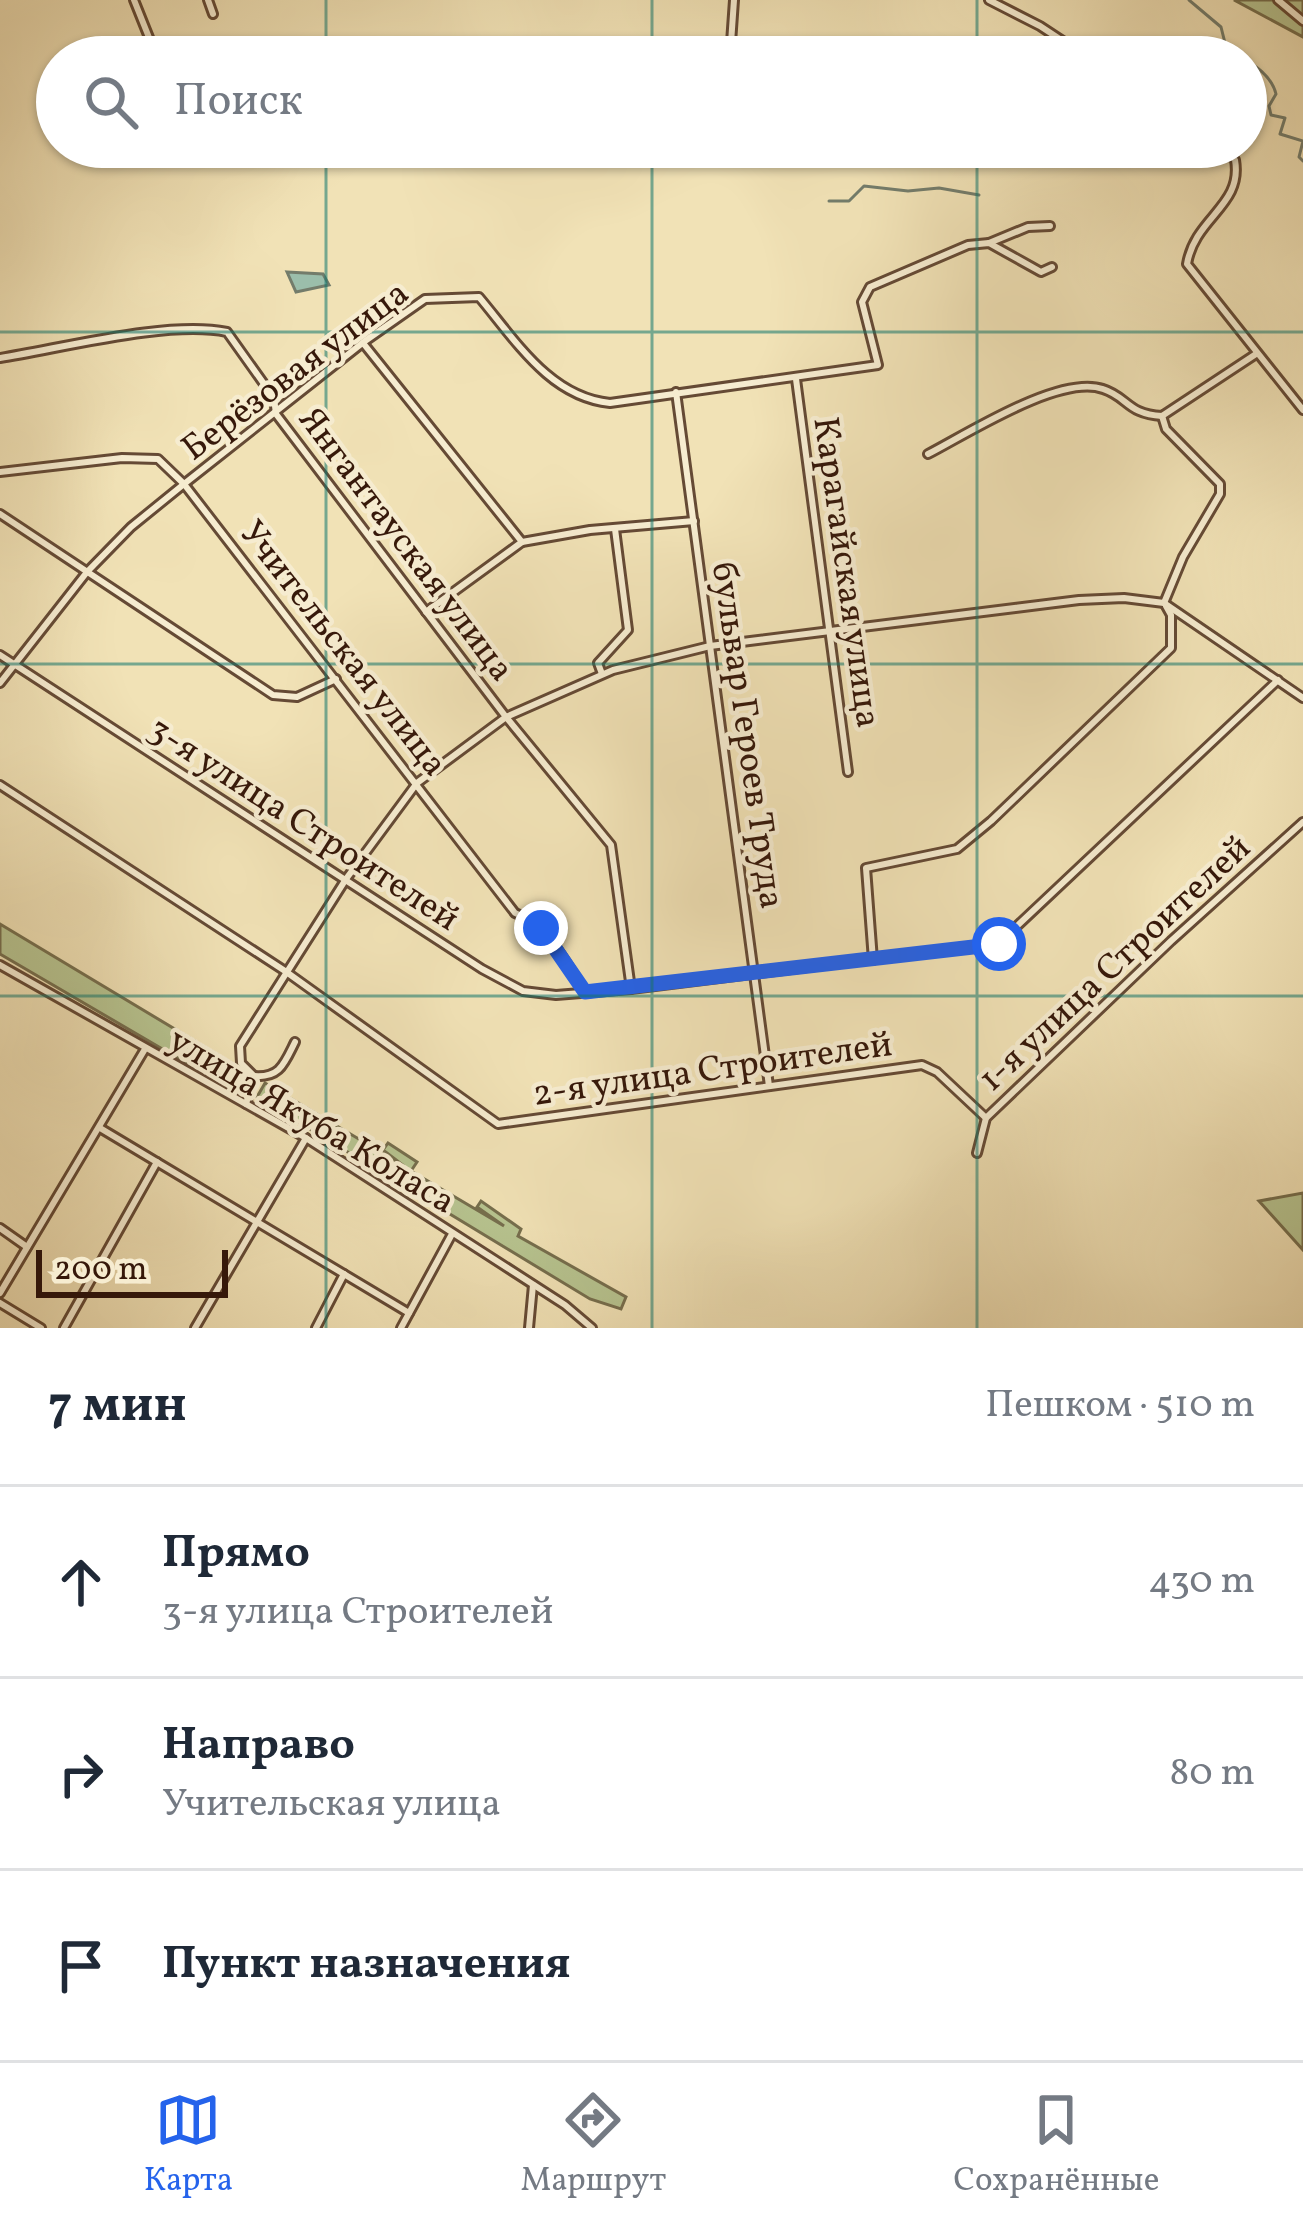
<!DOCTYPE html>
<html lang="ru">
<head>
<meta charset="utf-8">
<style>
	:root { --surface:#fff; --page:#f6f6f7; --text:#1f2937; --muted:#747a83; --line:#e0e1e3; --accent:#2563eb }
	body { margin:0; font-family:Vollkorn,serif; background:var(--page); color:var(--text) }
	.scale { position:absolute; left:36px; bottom:30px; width:192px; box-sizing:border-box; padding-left:12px; border:6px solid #36180a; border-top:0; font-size:33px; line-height:42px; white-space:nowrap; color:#36180a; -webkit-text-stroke:9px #f6ecd0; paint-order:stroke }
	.stop { position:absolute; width:36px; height:36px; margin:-27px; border:9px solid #2563eb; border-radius:50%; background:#fff }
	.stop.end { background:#2563eb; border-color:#fff; box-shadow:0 3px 12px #0008 }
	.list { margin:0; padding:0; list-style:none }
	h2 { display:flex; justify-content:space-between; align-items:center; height:156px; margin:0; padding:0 48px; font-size:51px }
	h2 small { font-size:39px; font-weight:400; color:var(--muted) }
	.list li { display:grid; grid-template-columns:78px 1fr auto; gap:36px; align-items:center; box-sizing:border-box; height:192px; padding:0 48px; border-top:3px solid var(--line) }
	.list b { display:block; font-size:45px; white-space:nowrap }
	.list p { margin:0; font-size:39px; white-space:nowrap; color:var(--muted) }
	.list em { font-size:39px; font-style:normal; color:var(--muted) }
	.icon { flex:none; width:66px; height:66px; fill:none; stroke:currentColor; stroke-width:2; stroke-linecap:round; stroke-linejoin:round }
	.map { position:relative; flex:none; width:1303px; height:1328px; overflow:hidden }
	.search { position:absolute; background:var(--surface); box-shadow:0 3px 9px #0004; left:36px; right:36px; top:36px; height:132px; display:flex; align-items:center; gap:30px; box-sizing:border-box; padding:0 42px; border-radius:66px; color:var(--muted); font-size:45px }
	.sheet { height:732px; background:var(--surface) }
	nav { display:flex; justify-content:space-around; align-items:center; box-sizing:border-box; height:168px; border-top:3px solid var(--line); background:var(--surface); font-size:33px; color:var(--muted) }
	nav a { display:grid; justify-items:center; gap:6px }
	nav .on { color:var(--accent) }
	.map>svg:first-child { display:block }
</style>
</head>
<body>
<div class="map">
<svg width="1303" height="1328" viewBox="0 0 1303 1328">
	<rect width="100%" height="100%" fill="#f1e2b6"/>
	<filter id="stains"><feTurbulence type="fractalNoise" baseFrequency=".00167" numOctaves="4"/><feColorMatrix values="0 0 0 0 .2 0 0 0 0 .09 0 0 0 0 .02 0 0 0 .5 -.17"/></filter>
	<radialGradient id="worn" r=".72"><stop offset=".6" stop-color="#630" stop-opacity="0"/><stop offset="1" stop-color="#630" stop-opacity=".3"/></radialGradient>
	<g fill="#b7c490" stroke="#766e4d" stroke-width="3">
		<polygon points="1234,0 1303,0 1303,37"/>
		<polygon points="0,924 238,1067 241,1095 0,954"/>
		<polygon points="265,1083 404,1166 383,1150 388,1143 417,1162 411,1171 504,1226 477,1207 481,1201 521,1229 518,1236 626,1297 621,1309 590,1299 257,1097"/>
		<polygon points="1303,1193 1303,1250 1259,1201"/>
	</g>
	<polygon fill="#9bbeab" stroke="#737c6b" stroke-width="3" points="287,272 323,274 329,285 296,292"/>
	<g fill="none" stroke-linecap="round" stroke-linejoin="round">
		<g stroke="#737c6b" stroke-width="3">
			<path d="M1189,0L1221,27L1226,47C1244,60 1270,70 1276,94L1269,106L1271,115L1285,118L1280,134L1303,141L1299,157L1303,161"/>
			<polyline points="829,201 849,201 864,186 908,191 939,188 979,195"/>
		</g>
		<defs>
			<g id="minor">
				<polyline points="134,0 150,40"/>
				<polyline points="208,0 213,14"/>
				<polyline points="734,0 731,43 738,57"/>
				<polyline points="989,0 1040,26 1087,57"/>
				<polyline points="1278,0 1303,21"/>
				<path d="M1222,147L1235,160C1243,206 1195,217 1187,264L1303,410"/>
				<polyline points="989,243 1028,227 1050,226"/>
				<polyline points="363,343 522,542 590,530 694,521"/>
				<path d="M0,358C63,348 168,320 227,332L274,398L276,414L506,717L611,845L631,989"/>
				<polyline points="796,379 848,772"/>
				<polyline points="676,392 769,1086"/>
				<polyline points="1162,416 1166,429 1220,484 1220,494 1183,557 1164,603"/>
				<path d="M928,454C967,434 1060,374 1103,389C1128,397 1127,414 1162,416L1256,354"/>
				<path d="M0,472L122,458L158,459L184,484L515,913C548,924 566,964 585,992"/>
				<polyline points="0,514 273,695 297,697 336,679"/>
				<polyline points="426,612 522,542"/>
				<polyline points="0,655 482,969 523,991 556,995 631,989 999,943 1278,680"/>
				<polyline points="602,674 598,663 628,630 615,529"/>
				<path d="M0,683L87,572L131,527L184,484L365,341L425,299L479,297C516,341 550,397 610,403L878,365L862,302L870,287L968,245L989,243L1041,272L1052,267"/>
				<polyline points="0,785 285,971 498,1124 922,1065 937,1072 986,1118"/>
				<polyline points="873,960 866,868 957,849 991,821 1171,648 1171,615 1166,606"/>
				<polyline points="0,965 306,1138 565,1305 592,1328"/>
				<path d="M254,1076C280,1078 284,1064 295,1042"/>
				<polyline points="246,1104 254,1076 241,1063 240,1046 346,879 417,783 506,717 613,670 710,646 1079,600 1124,598 1164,603 1303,698"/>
				<polyline points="100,1128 409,1313"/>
				<polyline points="977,1153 986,1118 1171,941 1303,822"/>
				<polyline points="0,1228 27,1247"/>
				<polyline points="0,1293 145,1049"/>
				<polyline points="0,1303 41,1328"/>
				<polyline points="64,1328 157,1162"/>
				<polyline points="195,1328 306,1138"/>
				<polyline points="316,1328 344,1274"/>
				<polyline points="401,1328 452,1234"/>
				<polyline points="529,1328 533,1285"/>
			</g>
		</defs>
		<use href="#minor" stroke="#654a35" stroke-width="12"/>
		<use href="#minor" stroke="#f6ecd0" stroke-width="6"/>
	</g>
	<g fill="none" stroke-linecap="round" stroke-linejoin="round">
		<polyline stroke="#2563eb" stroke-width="15" points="541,928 585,992 999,944"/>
	</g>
	<path fill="none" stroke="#0f766e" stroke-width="3" stroke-opacity="0.55" d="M326,0V57M652,0V57M977,0V57M326,147V1328M652,147V1328M977,147V1328M0,332H1303M0,664H1303M0,996H1303"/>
	<g text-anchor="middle" stroke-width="9" stroke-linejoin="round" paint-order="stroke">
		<g font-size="36" fill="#36180a" stroke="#f6ecd0">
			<text transform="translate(294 369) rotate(-37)" y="13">Берёзовая улица</text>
			<text transform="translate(408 543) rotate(53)" y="13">Янгантауская улица</text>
			<text transform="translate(849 572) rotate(82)" y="13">Карагайская улица</text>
			<text transform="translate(345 647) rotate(52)" y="13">Учительская улица</text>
			<text transform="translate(750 735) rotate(82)" y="13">бульвар Героев Труда</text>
			<text transform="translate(305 822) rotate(33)" y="13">3-я улица Строителей</text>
			<text transform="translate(1113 962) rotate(-43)" y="13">1-я улица Строителей</text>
			<text transform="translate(712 1067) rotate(-8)" y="13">2-я улица Строителей</text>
			<text transform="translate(313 1119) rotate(31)" y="13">улица Якуба Коласа</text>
		</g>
	</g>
	<rect width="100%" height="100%" filter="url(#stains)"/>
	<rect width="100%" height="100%" fill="url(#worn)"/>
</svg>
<div class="scale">200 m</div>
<div class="stop" style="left:999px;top:944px"></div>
<div class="stop end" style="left:541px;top:928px"></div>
<div class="search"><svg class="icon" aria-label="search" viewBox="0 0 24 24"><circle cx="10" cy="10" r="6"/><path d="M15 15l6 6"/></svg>Поиск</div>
</div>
<section class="sheet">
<h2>7 мин<small>Пешком · 510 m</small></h2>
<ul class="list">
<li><svg class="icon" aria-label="ahead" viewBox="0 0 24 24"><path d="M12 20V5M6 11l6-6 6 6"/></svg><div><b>Прямо</b><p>3-я улица Строителей</p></div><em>430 m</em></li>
<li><svg class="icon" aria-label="right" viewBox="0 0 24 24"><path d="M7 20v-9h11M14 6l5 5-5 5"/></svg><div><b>Направо</b><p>Учительская улица</p></div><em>80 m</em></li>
<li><svg class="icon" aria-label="arrive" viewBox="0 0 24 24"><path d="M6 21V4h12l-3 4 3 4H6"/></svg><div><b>Пункт назначения</b></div></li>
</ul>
</section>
<nav>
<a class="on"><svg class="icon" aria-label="map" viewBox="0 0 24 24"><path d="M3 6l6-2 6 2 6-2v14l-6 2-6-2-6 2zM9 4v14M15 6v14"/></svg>Карта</a>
<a><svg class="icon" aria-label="directions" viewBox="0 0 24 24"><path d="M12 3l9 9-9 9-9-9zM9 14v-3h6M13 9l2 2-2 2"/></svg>Маршрут</a>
<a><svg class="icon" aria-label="saved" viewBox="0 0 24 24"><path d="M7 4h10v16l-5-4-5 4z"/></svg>Сохранённые</a>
</nav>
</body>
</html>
